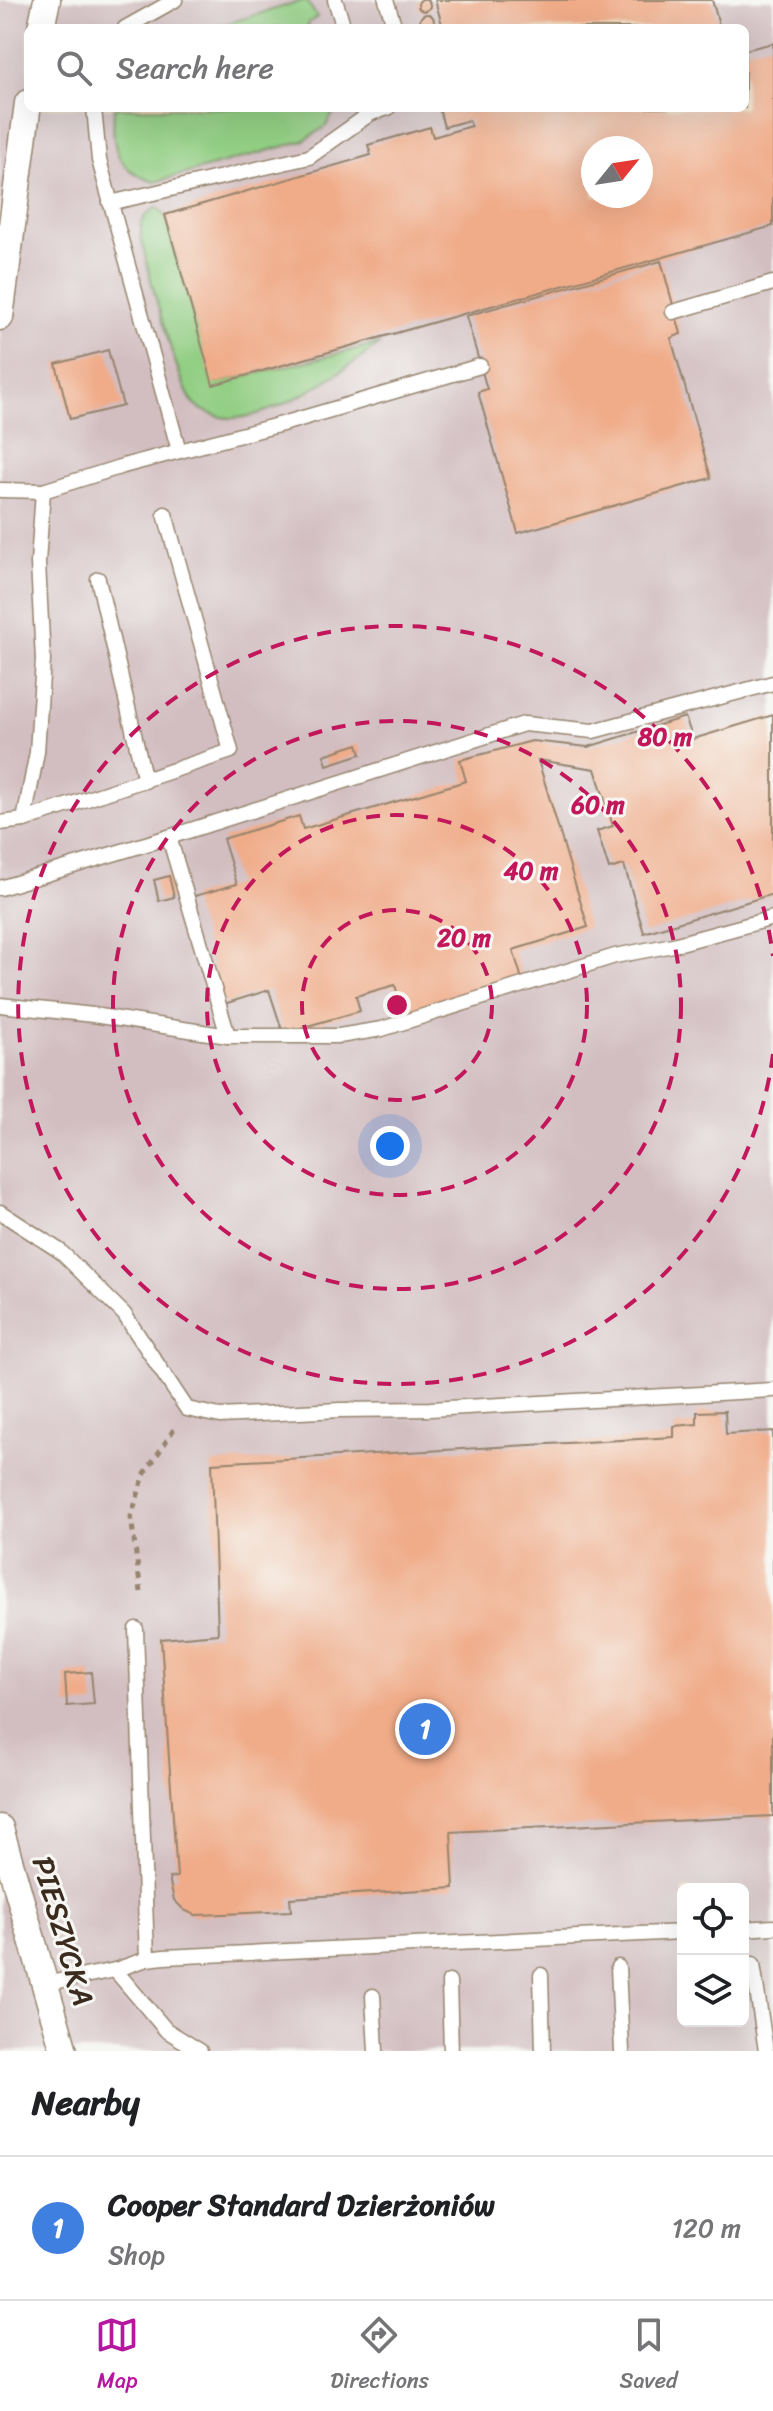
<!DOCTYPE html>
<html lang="en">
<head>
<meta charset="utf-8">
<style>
	:root { --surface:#fff; --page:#f6f6f6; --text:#202124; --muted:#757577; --line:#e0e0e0; --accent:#b5179e }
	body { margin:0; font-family:Sriracha,sans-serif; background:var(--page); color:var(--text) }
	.controls { position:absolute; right:24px; bottom:24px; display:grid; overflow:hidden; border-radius:12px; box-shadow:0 8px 32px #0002 }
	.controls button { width:72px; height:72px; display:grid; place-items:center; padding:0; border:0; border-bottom:2px solid var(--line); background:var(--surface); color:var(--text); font:40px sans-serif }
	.compass { position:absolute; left:581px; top:136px; width:72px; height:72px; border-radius:50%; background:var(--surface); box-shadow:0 8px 32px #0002; rotate:60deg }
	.you { position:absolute; left:390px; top:1146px; width:28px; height:28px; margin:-20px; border:6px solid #fff; border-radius:50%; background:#1a73e8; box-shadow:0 0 0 12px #1a73e833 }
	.badge { display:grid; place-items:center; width:52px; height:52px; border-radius:50%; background:var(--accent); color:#fff; font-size:26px; font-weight:700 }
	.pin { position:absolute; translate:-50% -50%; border:4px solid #fff; box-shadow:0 2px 8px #0006 }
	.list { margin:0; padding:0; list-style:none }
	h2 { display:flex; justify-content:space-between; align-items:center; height:104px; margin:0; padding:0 32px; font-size:34px }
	h2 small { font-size:26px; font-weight:400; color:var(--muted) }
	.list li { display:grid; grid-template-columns:52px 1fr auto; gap:24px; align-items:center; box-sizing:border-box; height:144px; padding:0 32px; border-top:2px solid var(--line) }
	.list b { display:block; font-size:30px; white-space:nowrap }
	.list p { margin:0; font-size:26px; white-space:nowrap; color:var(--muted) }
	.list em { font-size:26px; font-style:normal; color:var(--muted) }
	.icon { flex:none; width:44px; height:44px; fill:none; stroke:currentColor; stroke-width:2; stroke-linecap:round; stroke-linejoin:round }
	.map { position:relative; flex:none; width:773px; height:2051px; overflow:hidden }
	.search { position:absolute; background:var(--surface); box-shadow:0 8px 32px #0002; left:24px; right:24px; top:24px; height:88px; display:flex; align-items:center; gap:20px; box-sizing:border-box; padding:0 28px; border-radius:12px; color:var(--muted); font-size:30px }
	.sheet { height:248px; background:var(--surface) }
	nav { display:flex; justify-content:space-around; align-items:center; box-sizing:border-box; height:112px; border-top:2px solid var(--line); background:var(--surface); font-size:22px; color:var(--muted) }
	nav a { display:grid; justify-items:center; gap:4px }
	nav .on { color:var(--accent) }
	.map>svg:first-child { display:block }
</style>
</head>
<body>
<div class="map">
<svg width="773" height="2051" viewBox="0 0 773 2051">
	<rect width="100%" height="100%" fill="#f6f6f2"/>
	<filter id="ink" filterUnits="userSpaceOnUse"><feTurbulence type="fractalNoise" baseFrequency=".0125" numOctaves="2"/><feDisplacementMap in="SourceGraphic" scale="16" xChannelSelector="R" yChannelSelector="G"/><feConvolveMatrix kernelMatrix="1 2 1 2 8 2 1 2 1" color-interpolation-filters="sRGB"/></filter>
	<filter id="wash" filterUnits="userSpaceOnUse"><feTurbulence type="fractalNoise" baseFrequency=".006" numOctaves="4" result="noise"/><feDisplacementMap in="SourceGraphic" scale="32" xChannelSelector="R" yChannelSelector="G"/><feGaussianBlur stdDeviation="1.8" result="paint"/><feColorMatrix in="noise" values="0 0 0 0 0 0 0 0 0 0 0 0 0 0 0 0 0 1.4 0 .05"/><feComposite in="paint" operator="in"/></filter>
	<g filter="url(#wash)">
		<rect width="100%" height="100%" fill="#f2ddbf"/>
		<path fill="#d2bec1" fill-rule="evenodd" d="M0,0H773V2051H0ZM28,28H745V108H28ZM593,148H641V196H593ZM683,1889H743V2021H683Z"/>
		<g fill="#92ce83" stroke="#667c50" stroke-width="2">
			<polygon points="306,0 317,17 308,23 309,28 211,28"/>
			<path d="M114,108H336L326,126L303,141L155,182C114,169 112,149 114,108Z"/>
			<path d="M157,207L165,215L214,384L381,343C345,369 263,430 217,416C211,414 200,409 195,405C180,390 141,254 141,230C141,218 148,213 157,207Z"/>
		</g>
		<g id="blocks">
			<g fill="#f0ac89" fill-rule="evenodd">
				<circle cx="424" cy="5" r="6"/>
				<polygon points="435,0 712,0 720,28 443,28"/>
				<circle cx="427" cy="21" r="7"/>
				<path d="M773,43V226L213,385L165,215L371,155L368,145L430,127L433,137L471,126L469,120L444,127L439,108H745V50ZM593,148H641V196H593Z"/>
				<polygon points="661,261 681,334 671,338 711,478 518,533 478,392 487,389 466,316"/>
				<polygon points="108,350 123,406 70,419 56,364"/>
				<polygon points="773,715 773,894 644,933 624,865 609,869 597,831 613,826 595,769 538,760 588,927 513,950 522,979 404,1016 395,985 356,996 360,1011 283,1033 269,990 224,1004 191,897 237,884 223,839 299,816 303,829 466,781 460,760 532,741 588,747 685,717 693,739"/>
				<polygon points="358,744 361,754 327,765 324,755"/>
				<polygon points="169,876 174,897 159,901 154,880"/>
				<polygon points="725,1411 726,1434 773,1431 773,1816 451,1832 454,1888 290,1898 291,1911 224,1914 195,1915 184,1910 174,1900 169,1878 177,1877 161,1639 218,1634 212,1463 674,1437 674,1426 697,1424 697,1412"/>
				<polygon points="91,1672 94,1704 67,1706 65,1674"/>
			</g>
		</g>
	</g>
	<g filter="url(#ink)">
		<use href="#blocks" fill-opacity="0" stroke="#96846e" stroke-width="2"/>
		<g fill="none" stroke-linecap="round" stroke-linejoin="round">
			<defs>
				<g id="lane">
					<polyline points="335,0 344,28"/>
					<polyline points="386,0 395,28"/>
					<polyline points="125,28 175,0"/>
					<polyline points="94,108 99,160 179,451"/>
					<polyline points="369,108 371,113 388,108"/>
					<polyline points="110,203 309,157 371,113"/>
					<polyline points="673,312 773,283"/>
					<polyline points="0,490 43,491 123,466 286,423 480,366"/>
					<polyline points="98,579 145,781"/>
					<polyline points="24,820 231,751 165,514"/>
					<polyline points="0,823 24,820 37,752 43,660 38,563 43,491"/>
					<polyline points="169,837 228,1036"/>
					<polyline points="0,888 169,837 524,724 593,731 773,683"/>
					<polyline points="0,1005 93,1015 228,1036 339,1036 382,1029 615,956 673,945 773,918"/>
					<polyline points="0,1212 60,1251 124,1314 187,1409 220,1416 340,1410 430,1409 773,1390"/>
					<polyline points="136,1629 147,1959"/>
					<polyline points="743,1929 773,1927"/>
					<polyline points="753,1964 766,2051"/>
					<polyline points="618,1967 622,2051"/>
					<polyline points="115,1970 166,2030 200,2051"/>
					<polyline points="541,1975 543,2051"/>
					<polyline points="449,1982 451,2051"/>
					<polyline points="44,1984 115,1970 147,1959 164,1957 683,1932"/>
					<polyline points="373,1996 376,2051"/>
				</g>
				<g id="street">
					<polyline points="41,28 47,0"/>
					<polyline points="0,317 28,103"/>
					<polyline points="0,1828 64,2051"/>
				</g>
			</defs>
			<use href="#lane" stroke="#96846e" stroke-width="17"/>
			<use href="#street" stroke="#96846e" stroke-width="29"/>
			<polyline stroke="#96846e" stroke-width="5" stroke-dasharray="6 6" stroke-linecap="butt" points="141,1592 131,1517 144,1475 176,1426"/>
			<use href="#lane" stroke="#fff" stroke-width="14"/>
			<use href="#street" stroke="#fff" stroke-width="26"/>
		</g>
	</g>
	<g fill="none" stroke="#c2185b" stroke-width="4" stroke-dasharray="14 10">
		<circle cx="397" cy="1005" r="95"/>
		<circle cx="397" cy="1005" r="190"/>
		<circle cx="397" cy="1005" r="284"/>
		<path d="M773 1054A379 379 0 1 1 773 956"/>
	</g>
	<g text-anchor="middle" stroke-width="6" stroke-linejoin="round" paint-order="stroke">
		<g font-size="30" fill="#3b2a1e" stroke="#f6f6f2">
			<text transform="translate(63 1931) rotate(74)" y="10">PIESZYCKA</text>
		</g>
	</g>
	<circle cx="397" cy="1005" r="12" fill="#c2185b" stroke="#f6f6f2" stroke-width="4"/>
	<g font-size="24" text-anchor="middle" font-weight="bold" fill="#c2185b" stroke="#f6f6f2" stroke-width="6" stroke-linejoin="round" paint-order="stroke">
		<text x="665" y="745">80 m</text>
		<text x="598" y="813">60 m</text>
		<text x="531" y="879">40 m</text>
		<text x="464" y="946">20 m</text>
	</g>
</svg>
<div class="controls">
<button><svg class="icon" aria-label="locate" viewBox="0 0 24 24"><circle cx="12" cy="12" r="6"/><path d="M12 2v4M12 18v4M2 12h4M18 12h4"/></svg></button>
<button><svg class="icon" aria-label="layers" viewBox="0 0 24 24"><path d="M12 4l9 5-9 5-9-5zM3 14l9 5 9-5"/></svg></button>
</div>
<svg class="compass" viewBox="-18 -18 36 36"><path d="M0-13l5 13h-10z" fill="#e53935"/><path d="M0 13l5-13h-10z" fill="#757577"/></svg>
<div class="you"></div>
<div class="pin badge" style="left:425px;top:1729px;background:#3f7fe0">1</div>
<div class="search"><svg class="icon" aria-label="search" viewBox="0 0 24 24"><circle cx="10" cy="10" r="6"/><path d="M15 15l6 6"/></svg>Search here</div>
</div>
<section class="sheet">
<h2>Nearby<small></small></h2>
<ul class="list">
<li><span class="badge" style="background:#3f7fe0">1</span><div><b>Cooper Standard Dzierżoniów</b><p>Shop</p></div><em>120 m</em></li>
</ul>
</section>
<nav>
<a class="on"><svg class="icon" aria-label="map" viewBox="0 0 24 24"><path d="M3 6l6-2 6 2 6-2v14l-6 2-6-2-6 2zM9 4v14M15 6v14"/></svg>Map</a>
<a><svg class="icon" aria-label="directions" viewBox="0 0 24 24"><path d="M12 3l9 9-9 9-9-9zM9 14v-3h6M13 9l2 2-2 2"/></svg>Directions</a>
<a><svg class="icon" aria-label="saved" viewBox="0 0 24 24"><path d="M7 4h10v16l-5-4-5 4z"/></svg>Saved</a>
</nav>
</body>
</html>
